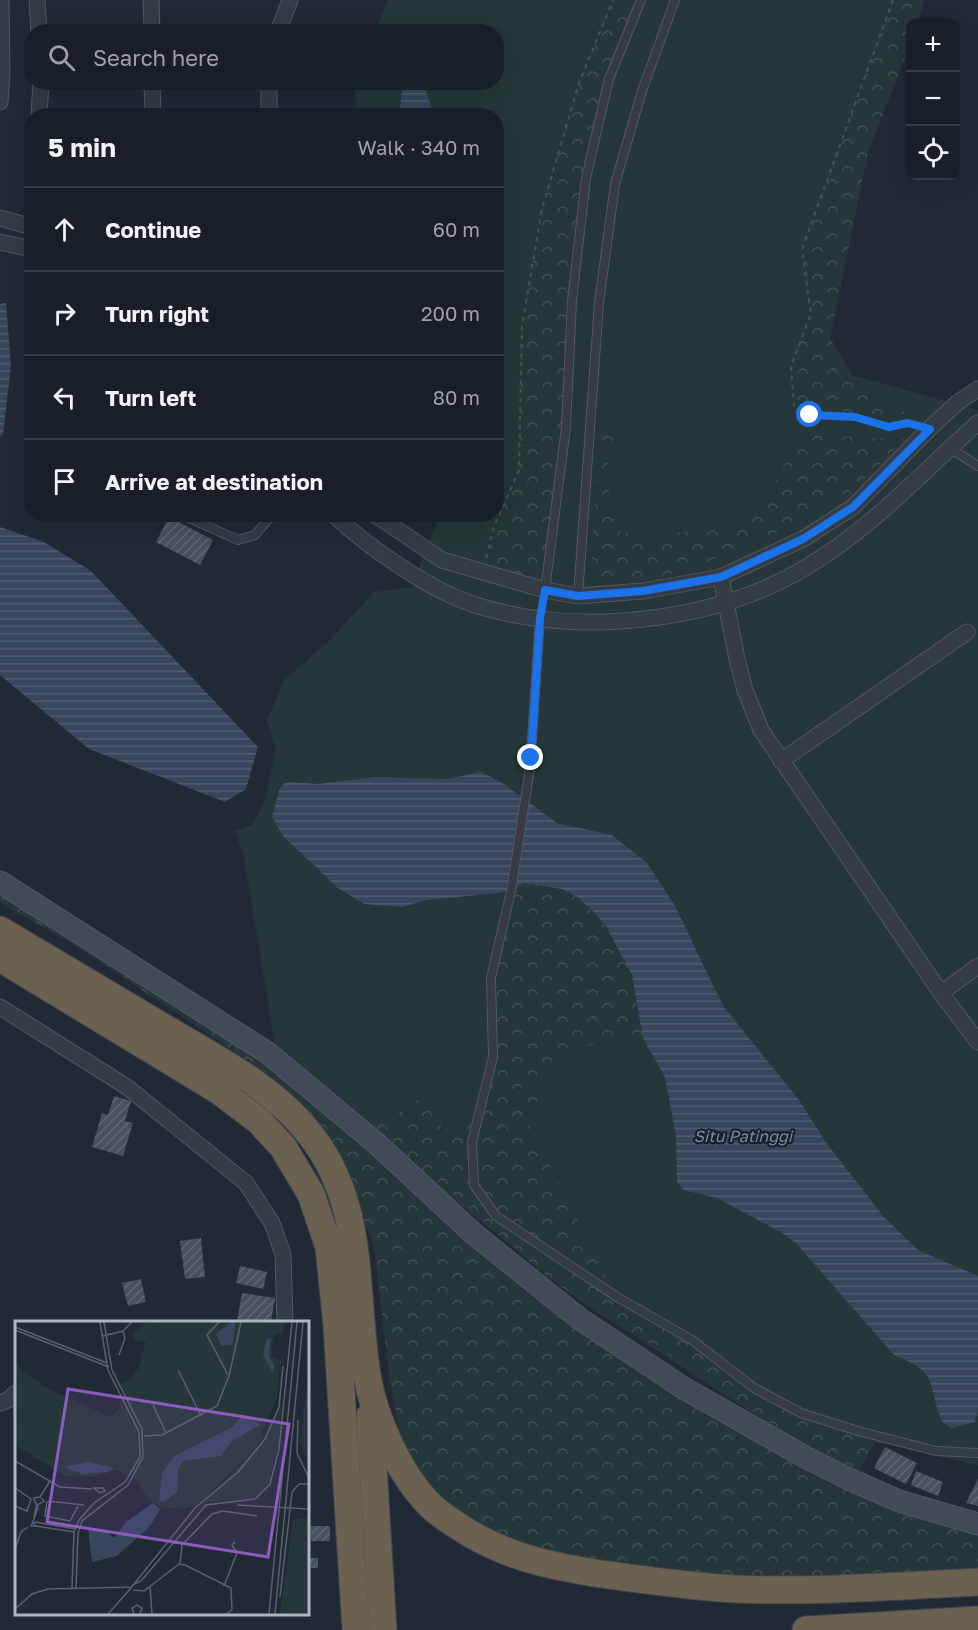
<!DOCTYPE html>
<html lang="en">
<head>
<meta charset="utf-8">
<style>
	:root { --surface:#191f28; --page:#262c34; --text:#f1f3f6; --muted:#9fa2a8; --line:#373d45 }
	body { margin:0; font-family:"Golos Text",sans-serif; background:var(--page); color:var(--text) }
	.controls { position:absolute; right:18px; top:18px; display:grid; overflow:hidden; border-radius:12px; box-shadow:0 6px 24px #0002 }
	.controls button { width:54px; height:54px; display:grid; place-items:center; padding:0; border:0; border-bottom:2px solid var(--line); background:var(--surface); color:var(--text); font:30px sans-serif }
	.stop { position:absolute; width:18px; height:18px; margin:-14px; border:4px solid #1a73e8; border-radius:50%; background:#fff }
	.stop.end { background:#1a73e8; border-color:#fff; box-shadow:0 2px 6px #0008 }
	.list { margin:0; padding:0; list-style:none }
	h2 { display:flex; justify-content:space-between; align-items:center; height:78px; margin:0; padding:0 24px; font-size:26px }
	h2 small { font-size:20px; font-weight:400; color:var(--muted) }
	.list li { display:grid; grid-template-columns:39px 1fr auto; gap:18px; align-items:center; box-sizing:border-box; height:84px; padding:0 24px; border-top:2px solid var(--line) }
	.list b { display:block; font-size:22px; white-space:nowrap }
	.list em { font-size:20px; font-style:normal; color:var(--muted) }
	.icon { flex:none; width:33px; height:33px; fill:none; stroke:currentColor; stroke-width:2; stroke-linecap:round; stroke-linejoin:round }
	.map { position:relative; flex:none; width:978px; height:1630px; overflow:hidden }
	.search { position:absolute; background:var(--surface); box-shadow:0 6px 24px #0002; left:24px; top:24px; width:480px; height:66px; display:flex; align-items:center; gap:15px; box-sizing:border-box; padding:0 21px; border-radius:24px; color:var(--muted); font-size:22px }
	.panel { position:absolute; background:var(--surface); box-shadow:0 6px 24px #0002; left:24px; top:108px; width:480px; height:414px; border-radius:24px }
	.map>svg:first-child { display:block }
</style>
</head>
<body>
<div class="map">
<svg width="978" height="1630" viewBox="0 0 978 1630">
	<defs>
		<pattern id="forest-crowns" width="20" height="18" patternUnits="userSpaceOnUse" patternTransform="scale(1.5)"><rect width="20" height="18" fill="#253738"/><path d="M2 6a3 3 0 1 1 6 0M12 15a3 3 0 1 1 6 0" fill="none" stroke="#425253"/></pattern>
		<pattern id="water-rules" width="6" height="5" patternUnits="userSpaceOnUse" patternTransform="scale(1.5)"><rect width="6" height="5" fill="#37465d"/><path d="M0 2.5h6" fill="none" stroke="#515e73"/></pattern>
		<pattern id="building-hatch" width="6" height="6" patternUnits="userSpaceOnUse" patternTransform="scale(1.5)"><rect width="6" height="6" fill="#47505e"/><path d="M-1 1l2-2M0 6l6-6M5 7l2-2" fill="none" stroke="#5f6773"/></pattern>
	</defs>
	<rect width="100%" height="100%" fill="#212935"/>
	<polygon fill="#253738" points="388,0 924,0 918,22 910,22 910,45 868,152 830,338 852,375 978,410 978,1457 859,1432 848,1467 788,1437 562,1288 372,1132 275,1044 245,861 235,830 252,825 265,800 276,751 267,720 284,680 330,640 374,592 412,587 439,515 496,514 496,116 357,115 354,83 496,82 496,32 375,31"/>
	<g fill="url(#forest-crowns)">
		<polygon points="613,0 641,0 609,79 586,178 572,301 566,427 545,590 482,572 494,527 519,470 522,326 542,209 579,83"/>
		<polygon points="893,0 924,0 918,22 910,22 910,45 868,152 830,338 852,375 929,429 908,423 889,427 855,417 810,415 794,408 791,366 811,314 802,249"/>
		<polygon points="600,420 616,438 608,458 610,510 621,532 640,537 732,526 766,499 800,435 905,439 855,488 781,532 685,571 619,583 602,577 592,559"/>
		<polygon points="525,883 562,889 576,896 606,926 632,975 640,1022 660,1065 617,1034 551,1062 529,1125 617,1297 692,1340 754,1388 801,1413 936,1451 978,1453 978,1465 875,1442 859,1471 782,1432 686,1365 596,1312 548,1277 456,1197 343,1110 389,1122 400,1110 420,1099 445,1130 483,1099 493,1057 491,978 511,891"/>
		<polygon points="0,896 84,944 172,1000 273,1071 722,1416 978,1532 978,1576 739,1585 525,1551 451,1516 402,1446 389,1374 374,1246 331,1139 269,1075 79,948 0,902"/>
	</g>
	<g fill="url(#water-rules)">
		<polygon points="403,82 423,83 434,115 399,115"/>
		<polygon points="6,303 11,366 3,434 0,437 0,304"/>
		<polygon points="0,527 44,542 91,571 258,747 246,789 225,802 89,749 0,675"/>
		<path d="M481,772L501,782L557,823L612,835L647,863L675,906L723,1006L799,1100L827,1144L884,1217L918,1250L978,1276V1410L975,1422L952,1428L943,1423C926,1385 941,1372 895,1356L796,1243L779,1231L717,1198L683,1190L677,1182L676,1136L665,1077L643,1038L632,975L606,926L592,910L576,896L562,889L525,883L499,893L427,900L402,907L364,904L338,888L283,836L272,817L279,790L283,784L290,782L318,784L376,777L447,779Z"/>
	</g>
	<g fill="url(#building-hatch)">
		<polygon points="169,517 213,540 200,565 156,542"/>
		<polygon points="114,1096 131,1101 125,1121 133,1123 123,1156 92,1147 102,1113 108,1115"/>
		<polygon points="201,1238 205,1277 185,1279 180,1241"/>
		<polygon points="240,1266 267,1272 263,1289 236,1283"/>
		<polygon points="141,1279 146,1302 128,1306 122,1283"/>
		<polygon points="242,1293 275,1298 271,1322 237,1322"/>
		<polygon points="885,1447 917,1463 906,1484 874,1468"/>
		<polygon points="916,1471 943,1482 938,1496 911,1485"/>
		<polygon points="978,1479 978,1506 966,1503"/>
		<rect x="311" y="1526" width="19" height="15"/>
		<rect x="309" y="1558" width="9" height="10"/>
	</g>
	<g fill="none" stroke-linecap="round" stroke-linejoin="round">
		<defs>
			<g id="service">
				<polyline points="950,448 978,466"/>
				<polyline points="180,514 238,540 255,535 273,514"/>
				<polyline points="545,590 566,427 572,301 586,178 609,79 641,0"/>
				<polyline points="578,596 599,303 615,184 642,91 675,0"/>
				<polyline points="540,618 530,768 511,891 491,978 493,1057 472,1142 474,1185 496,1216 617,1297 692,1340 754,1388 801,1413 858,1431 936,1451 978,1453"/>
			</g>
			<g id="minor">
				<polyline points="37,0 39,32"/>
				<polyline points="151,0 152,32"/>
				<polyline points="278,32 290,0"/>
				<polyline points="152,82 153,116"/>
				<polyline points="269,82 269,116"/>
				<polyline points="0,102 2,72 1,0"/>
				<polyline points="39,116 41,82"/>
				<polyline points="0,218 32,227"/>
				<polyline points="0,242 32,249"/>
				<path d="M333,514C370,549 433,593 482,607C583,637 719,621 808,566C872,528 922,472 978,423"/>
				<polyline points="374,514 442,560 545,590 578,596 643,591 721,577 803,539 853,507 929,429 957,403 978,389"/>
				<polyline points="721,577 737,659 745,690 761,730 941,993 978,1042"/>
				<polyline points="781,761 967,632"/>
				<polyline points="941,993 978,966"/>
				<polyline points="0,1007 127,1087 246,1183 272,1223 283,1254 285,1322"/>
				<polyline points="0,1403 8,1400 16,1393"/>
			</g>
			<polyline id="secondary" points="0,882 268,1053 377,1144 474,1234 580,1319 682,1387 805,1457 849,1479 899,1501 978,1524"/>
			<g id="motorway">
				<path d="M0,930C56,963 112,997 168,1030C215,1058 267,1084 304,1127C367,1199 353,1288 367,1375C374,1418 400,1476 431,1506C439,1514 449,1520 458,1526C508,1560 564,1569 623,1577C661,1582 698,1587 736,1589C817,1592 898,1586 978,1582"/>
				<polyline points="0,958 218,1090 259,1121 283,1147 311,1194 329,1247 337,1326 356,1630"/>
				<polyline points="370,1416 383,1630"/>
				<polyline points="806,1630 978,1620"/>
			</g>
		</defs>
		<use href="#service" stroke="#515863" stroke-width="10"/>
		<use href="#minor" stroke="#515863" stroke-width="17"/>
		<use href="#secondary" stroke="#515863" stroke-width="23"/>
		<use href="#motorway" stroke="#3e4550" stroke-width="29"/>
		<g stroke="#425355" stroke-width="2" stroke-dasharray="4.5 4.5" stroke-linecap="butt">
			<polyline points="893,0 802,249 811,314 791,366 794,408 810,415 855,417 889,427 912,424"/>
			<polyline points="486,558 494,527 519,470 522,326 542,209 579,83 613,0"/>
		</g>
		<use href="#service" stroke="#343b45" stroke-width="8"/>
		<use href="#minor" stroke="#343b45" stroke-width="15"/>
		<use href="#secondary" stroke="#424a58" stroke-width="21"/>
		<use href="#motorway" stroke="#6b6151" stroke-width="27"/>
	</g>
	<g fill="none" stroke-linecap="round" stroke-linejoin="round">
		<polyline stroke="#1a73e8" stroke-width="8" points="531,758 540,618 545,590 578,596 643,591 721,577 803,539 853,507 930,429 908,423 889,427 855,417 810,415"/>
	</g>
	<g text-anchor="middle" stroke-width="4.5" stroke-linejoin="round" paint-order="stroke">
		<g font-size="16" font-style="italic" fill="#788caa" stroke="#19202a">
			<text x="743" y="1142">Situ Patinggi</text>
		</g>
	</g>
	<g transform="translate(15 1321)">
		<rect width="294" height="294" fill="#212935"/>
		<path d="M133,1H265L258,15L256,34L264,49L243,125L179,186L149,187L135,180L120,158L102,149L81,155H50L0,124V45L30,66L95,96L101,94L111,71L105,63L115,59L125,45L131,21L121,19L117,13Z" fill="#253738"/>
		<path d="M133,1H142L135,8L134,36L119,65L111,71L105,63L115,59L125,45L131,21L121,19L117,13ZM259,1H269L268,12L258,14L257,36L271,41L265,44L262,77L246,113L249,116L189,178L190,168L194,165L191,159L163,151L164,144L190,135L185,140L187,149L195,154L221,145L240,123L259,67L253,61L258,50L254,35L258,18L252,16ZM0,43L30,66L71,87L95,96L110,84L105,100L83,98L17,66L16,60L0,55ZM294,45V148L285,119ZM266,82L264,120L253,163L236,178L193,181L161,210L251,119ZM0,88L55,120L123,140L120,148L55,124L0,93ZM111,88L124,121L120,133L101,129L118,126L119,113L108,102ZM294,197V293H265L278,198Z" fill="#253738"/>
		<path d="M216,1H221L217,24L206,25L201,13ZM256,17L254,35L260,45L257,51L248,34L251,19ZM229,93L246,103L217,120L206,135L168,140L163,149L162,171L149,181L144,180L147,152L159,135L216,107ZM74,141L99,147L92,151L68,153L48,146ZM138,182L145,188L135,205L102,235L77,241L73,207L91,210L99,217L111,201Z" fill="#37465d"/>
		<path fill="none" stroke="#59616d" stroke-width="1.5" d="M204,1L192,14L213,54M0,6L92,42M0,9L94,46M88,15L108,10L117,1M104,34L110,17L108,10M163,49L186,95M138,84L151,112M283,99L282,132L294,157M129,115L147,114L202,85L214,55L226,1M0,140L45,166L77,168M0,167L16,178L12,190L0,185M79,167H88L90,170L85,172ZM25,176L35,160M32,180L30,195L55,200L63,185M33,180L69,184M222,184L294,188M18,201L16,205H21L18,201L23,186L22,184L19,179V177L25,176L29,180L28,181L22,184L21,186L19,196M20,201L61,208M21,205L59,211M0,228L6,211L13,206M165,242L167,224L197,193L208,190L242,195M117,264L126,260L191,184L240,178L255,163L264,128L277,1M135,265L137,293M209,265L222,232L217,224L220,221M57,267L59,211L64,199L79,182L110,161L125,136L124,111L93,49L85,1M61,267L63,212L67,200L113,164L128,136L127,108L97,49L89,1M115,268L180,187L223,151L250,118L264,86L268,45M118,269L129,270L164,243L170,244L216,267L217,289L211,293M265,276L277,171L284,163H294M0,288L17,273L33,268L117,266M93,293L115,268M119,293L117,287L122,284L127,287L125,293M254,293L282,1M260,293L288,1"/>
		<path fill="#8d5cc0" fill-opacity="0.15" stroke="#8d5cc0" stroke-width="3" d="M53,68L274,103L253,236L32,201Z"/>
		<rect width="294" height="294" fill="none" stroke="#aeb5c2" stroke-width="3"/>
	</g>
</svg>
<div class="controls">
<button>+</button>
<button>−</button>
<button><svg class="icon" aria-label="locate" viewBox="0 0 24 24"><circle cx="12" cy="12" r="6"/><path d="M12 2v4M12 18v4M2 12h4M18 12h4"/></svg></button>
</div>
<div class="stop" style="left:810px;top:415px"></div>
<div class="stop end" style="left:531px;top:758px"></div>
<div class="search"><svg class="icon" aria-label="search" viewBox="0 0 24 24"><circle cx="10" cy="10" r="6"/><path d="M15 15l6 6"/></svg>Search here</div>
<section class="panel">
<h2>5 min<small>Walk · 340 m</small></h2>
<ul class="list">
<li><svg class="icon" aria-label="ahead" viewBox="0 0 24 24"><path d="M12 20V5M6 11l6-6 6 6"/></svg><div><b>Continue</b></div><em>60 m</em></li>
<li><svg class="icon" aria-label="right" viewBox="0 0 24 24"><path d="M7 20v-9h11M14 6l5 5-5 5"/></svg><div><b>Turn right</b></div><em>200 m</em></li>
<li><svg class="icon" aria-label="left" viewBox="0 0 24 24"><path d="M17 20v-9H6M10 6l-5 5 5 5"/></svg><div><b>Turn left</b></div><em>80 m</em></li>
<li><svg class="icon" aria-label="arrive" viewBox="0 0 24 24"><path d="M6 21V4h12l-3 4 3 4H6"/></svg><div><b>Arrive at destination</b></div></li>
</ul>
</section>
</div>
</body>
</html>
